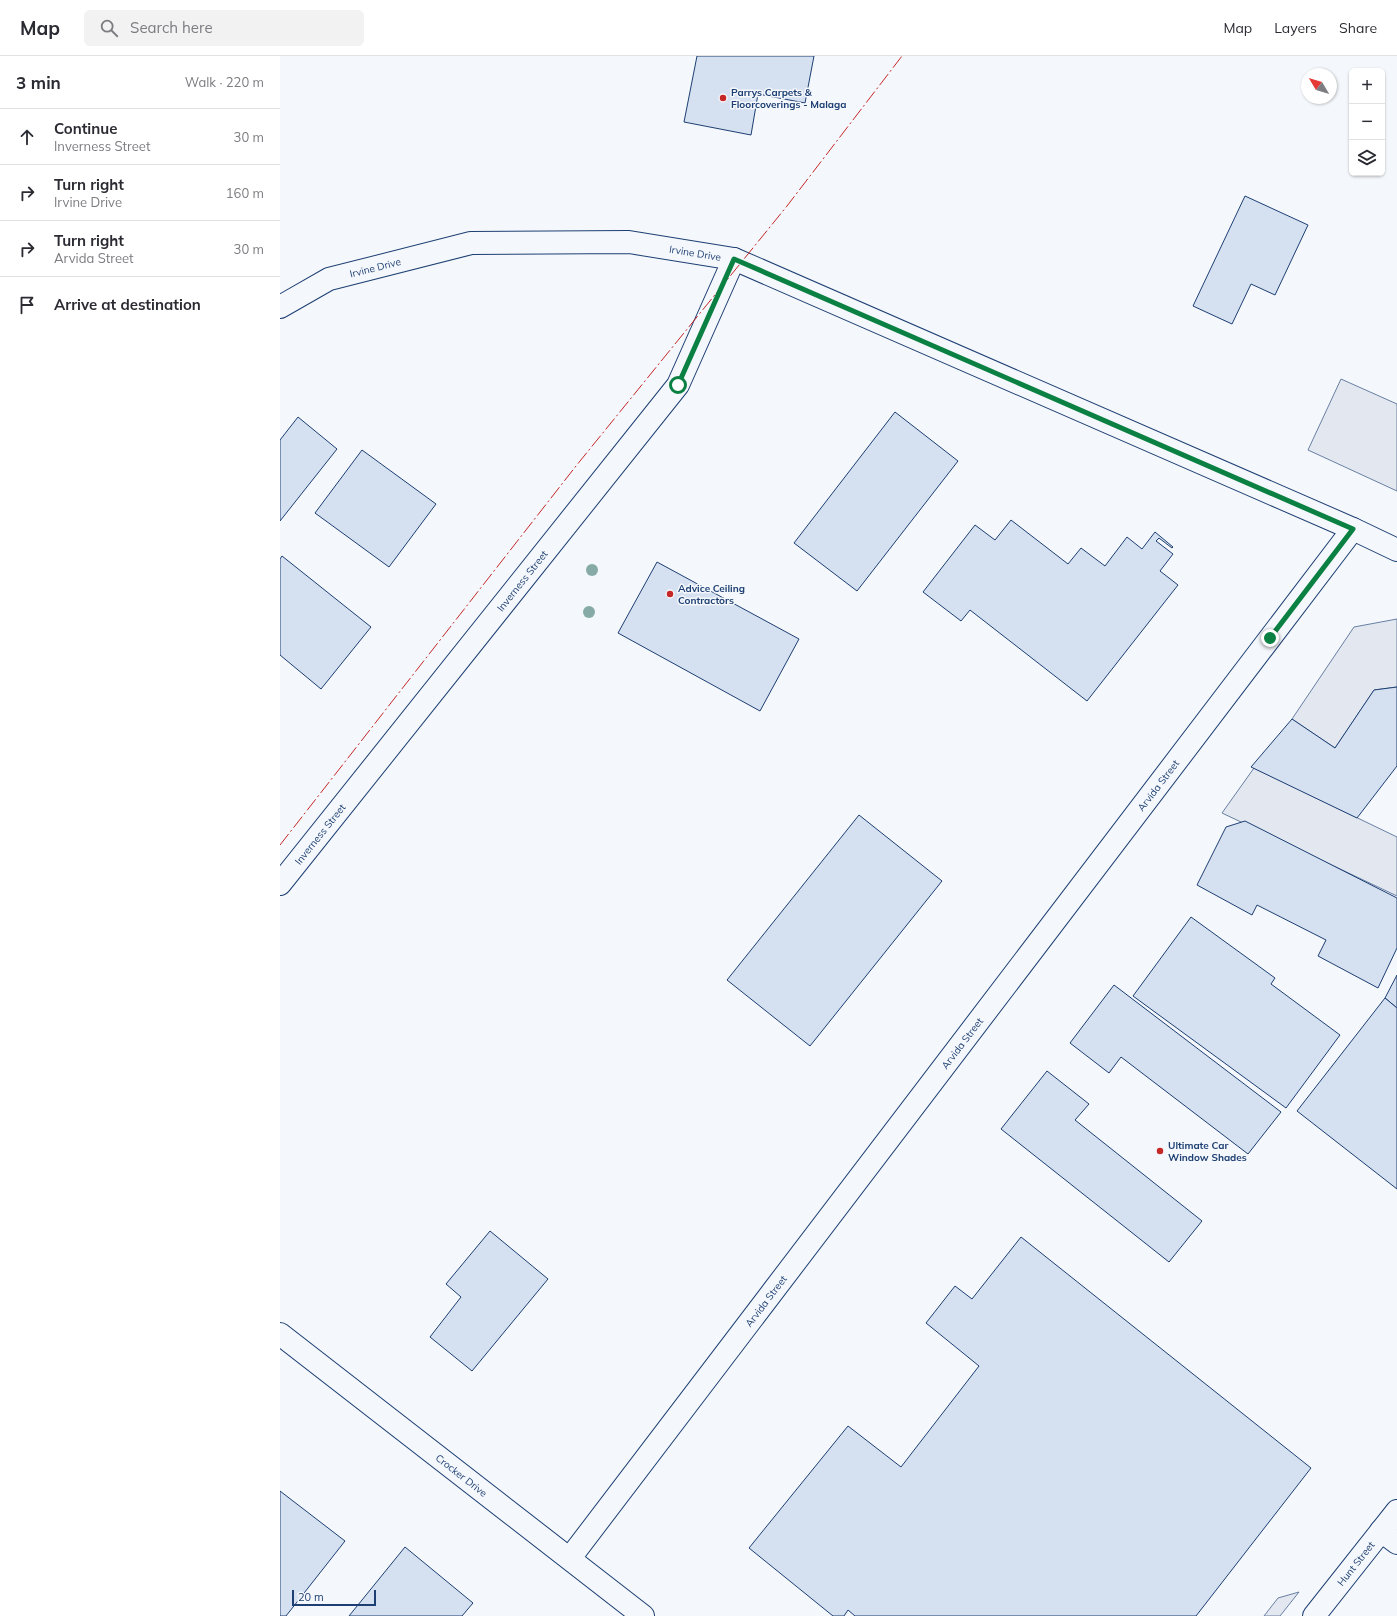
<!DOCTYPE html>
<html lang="en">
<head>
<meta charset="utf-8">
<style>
	:root { --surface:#fff; --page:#f2f2f3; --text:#2b2b33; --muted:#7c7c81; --line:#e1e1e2 }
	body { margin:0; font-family:Mulish,sans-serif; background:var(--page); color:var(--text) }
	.controls { position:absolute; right:12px; top:12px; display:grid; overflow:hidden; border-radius:6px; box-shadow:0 1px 3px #0004 }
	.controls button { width:36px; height:36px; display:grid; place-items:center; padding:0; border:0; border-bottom:1px solid var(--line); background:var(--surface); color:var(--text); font:20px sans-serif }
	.compass { position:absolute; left:1021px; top:12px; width:36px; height:36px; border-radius:50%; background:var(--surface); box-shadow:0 1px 3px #0004; rotate:308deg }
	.scale { position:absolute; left:12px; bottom:10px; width:84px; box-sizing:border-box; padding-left:4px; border:2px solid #1d3f73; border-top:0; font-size:11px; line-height:14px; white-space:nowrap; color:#1d3f73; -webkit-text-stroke:3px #f4f7fb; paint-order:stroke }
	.stop { position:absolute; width:12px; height:12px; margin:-9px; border:3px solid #0b8043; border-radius:50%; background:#fff }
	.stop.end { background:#0b8043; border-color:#fff; box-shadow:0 1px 4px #0008 }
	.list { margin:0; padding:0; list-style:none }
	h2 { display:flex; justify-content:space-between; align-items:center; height:52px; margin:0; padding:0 16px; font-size:17px }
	h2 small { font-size:13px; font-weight:400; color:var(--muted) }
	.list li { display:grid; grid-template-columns:26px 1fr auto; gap:12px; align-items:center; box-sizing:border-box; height:56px; padding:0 16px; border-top:1px solid var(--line) }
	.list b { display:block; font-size:15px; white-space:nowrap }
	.list p { margin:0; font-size:13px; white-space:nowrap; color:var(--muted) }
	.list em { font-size:13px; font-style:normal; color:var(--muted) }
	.icon { flex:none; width:22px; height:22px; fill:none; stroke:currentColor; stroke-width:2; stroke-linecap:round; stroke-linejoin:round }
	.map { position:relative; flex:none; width:1117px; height:1560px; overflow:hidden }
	header { display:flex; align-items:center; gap:24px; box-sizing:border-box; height:56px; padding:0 20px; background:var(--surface); border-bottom:1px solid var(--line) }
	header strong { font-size:19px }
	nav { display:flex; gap:22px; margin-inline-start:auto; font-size:14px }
	.search { width:280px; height:36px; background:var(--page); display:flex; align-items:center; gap:10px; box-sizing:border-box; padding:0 14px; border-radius:6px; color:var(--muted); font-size:15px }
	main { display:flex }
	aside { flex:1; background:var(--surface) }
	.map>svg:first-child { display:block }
</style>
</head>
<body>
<header>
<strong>Map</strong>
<div class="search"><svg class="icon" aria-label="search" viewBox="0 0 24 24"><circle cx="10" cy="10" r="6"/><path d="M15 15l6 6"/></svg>Search here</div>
<nav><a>Map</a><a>Layers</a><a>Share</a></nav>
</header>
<main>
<aside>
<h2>3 min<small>Walk · 220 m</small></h2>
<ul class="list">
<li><svg class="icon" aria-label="ahead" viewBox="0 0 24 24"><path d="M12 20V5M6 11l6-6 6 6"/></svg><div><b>Continue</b><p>Inverness Street</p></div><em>30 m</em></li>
<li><svg class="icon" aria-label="right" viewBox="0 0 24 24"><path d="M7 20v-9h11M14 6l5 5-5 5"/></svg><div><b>Turn right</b><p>Irvine Drive</p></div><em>160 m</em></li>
<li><svg class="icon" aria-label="right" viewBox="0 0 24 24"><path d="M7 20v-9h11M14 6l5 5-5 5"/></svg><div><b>Turn right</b><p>Arvida Street</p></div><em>30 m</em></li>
<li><svg class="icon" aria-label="arrive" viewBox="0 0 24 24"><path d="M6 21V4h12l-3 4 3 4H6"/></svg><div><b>Arrive at destination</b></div></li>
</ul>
</aside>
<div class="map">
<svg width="1117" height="1560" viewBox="0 0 1117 1560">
	<rect width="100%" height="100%" fill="#f4f7fb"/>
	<g fill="#e3e8f0" stroke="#687fa3">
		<polygon points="1061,323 1117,348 1117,435 1028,394"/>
		<polygon points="1117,563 1117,631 1094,634 1055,692 1012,663 1074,571"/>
		<polygon points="974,712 1117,781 1117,840 942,757"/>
		<polygon points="1019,1536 1000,1560 984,1560 998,1542"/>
	</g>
	<g fill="#d5e0f0" stroke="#1d3f73">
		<polygon points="417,0 534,0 525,47 478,38 471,79 404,66"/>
		<polygon points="965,140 1028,169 995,239 971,228 952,268 913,250"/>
		<polygon points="615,356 678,405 577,535 514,487"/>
		<polygon points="18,361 57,393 0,465 0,384"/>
		<polygon points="82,394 156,448 109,511 35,457"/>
		<polygon points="731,464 788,508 801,492 825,510 847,481 862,493 875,476 893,491 892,492 879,482 876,485 893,498 880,515 898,529 807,645 690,554 681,565 643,536 695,469 715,484"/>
		<polygon points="2,500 91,571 41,633 0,599 0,503"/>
		<polygon points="377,506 519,583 480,655 338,577"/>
		<polygon points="1117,631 1117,710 1077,762 971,711 1012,663 1055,692 1094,634"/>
		<polygon points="579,759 662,825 530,990 447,924"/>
		<polygon points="965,765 1117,842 1117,892 1098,932 1038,900 1046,884 977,849 972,859 917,829 946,771"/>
		<polygon points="911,861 995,922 991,928 1060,979 1006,1052 853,940"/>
		<polygon points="1117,919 1117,952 1105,942"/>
		<polygon points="834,929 1001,1056 968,1098 841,1001 829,1017 790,987"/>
		<polygon points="1105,942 1117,952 1117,1133 1017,1055"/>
		<polygon points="767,1015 809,1048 795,1064 922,1165 889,1206 721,1073"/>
		<polygon points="210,1175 268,1223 192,1315 150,1281 181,1241 166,1228"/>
		<polygon points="741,1181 1031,1412 916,1560 575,1560 568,1554 564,1560 553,1560 469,1492 568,1370 621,1411 699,1310 646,1267 675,1230 692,1243"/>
		<polygon points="0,1435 65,1485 6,1560 0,1560"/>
		<polygon points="125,1491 193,1547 182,1560 69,1560"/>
	</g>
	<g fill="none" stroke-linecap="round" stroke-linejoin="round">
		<defs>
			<g id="minor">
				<path id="s1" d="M0,251L49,223L191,187L349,186L454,203L1073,473L1117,494"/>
				<path id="s2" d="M0,828L398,329L454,203"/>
				<path id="s3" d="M0,1278L363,1560"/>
				<polyline points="1101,1475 1117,1487"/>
				<path id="s4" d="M290,1502L1073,473"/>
				<path id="s5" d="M1034,1560L1117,1455"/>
			</g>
		</defs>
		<use href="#minor" stroke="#1d3f73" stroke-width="24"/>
		<use href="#minor" stroke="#f4f7fb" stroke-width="22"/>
		<polyline stroke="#c62828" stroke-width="1" stroke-dasharray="14 3 2 3" stroke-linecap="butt" points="0,789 296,410 507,150 622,0"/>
	</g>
	<g fill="#86aba6">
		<circle cx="312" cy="514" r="6"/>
		<circle cx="309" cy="556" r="6"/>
	</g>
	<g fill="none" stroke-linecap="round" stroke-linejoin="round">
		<polyline stroke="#0b8043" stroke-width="5" points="398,329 454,203 1073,473 990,582"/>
	</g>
	<g fill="#c62828" stroke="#f4f7fb" stroke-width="1.5">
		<circle cx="443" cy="42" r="4"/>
		<circle cx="390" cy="538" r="4"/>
		<circle cx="880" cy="1095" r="4"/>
	</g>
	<g text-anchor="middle" stroke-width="3" stroke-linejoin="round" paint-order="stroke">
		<g font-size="10" font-weight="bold" fill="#1d3f73" stroke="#f4f7fb" text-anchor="start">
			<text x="451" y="40">Parrys Carpets &amp;<tspan x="451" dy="12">Floorcoverings - Malaga</tspan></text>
			<text x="398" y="536">Advice Ceiling<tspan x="398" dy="12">Contractors</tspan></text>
			<text x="888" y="1093">Ultimate Car<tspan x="888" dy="12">Window Shades</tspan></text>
		</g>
		<g font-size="10" fill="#1d3f73" stroke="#f4f7fb">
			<text dy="4" stroke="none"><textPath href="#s1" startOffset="428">Irvine Drive</textPath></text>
			<text dy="4" stroke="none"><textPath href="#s1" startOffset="104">Irvine Drive</textPath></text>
			<text dy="4" stroke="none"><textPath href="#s2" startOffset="388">Inverness Street</textPath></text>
			<text dy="4" stroke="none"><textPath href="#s4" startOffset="971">Arvida Street</textPath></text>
			<text dy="4" stroke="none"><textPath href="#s2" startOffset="64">Inverness Street</textPath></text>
			<text dy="4" stroke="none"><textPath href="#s4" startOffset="647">Arvida Street</textPath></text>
			<text dy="4" stroke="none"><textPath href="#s4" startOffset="323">Arvida Street</textPath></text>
			<text dy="4" stroke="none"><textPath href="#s3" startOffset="230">Crocker Drive</textPath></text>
			<text dy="4" stroke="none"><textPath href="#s5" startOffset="67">Hunt Street</textPath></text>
		</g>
	</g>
</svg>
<div class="controls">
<button>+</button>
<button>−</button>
<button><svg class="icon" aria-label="layers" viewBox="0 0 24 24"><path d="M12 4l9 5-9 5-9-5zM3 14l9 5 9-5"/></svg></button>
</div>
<svg class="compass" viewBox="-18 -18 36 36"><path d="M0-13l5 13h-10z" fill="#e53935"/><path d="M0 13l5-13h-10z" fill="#7c7c81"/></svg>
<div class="scale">20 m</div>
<div class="stop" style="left:398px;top:329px"></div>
<div class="stop end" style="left:990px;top:582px"></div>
</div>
</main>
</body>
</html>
